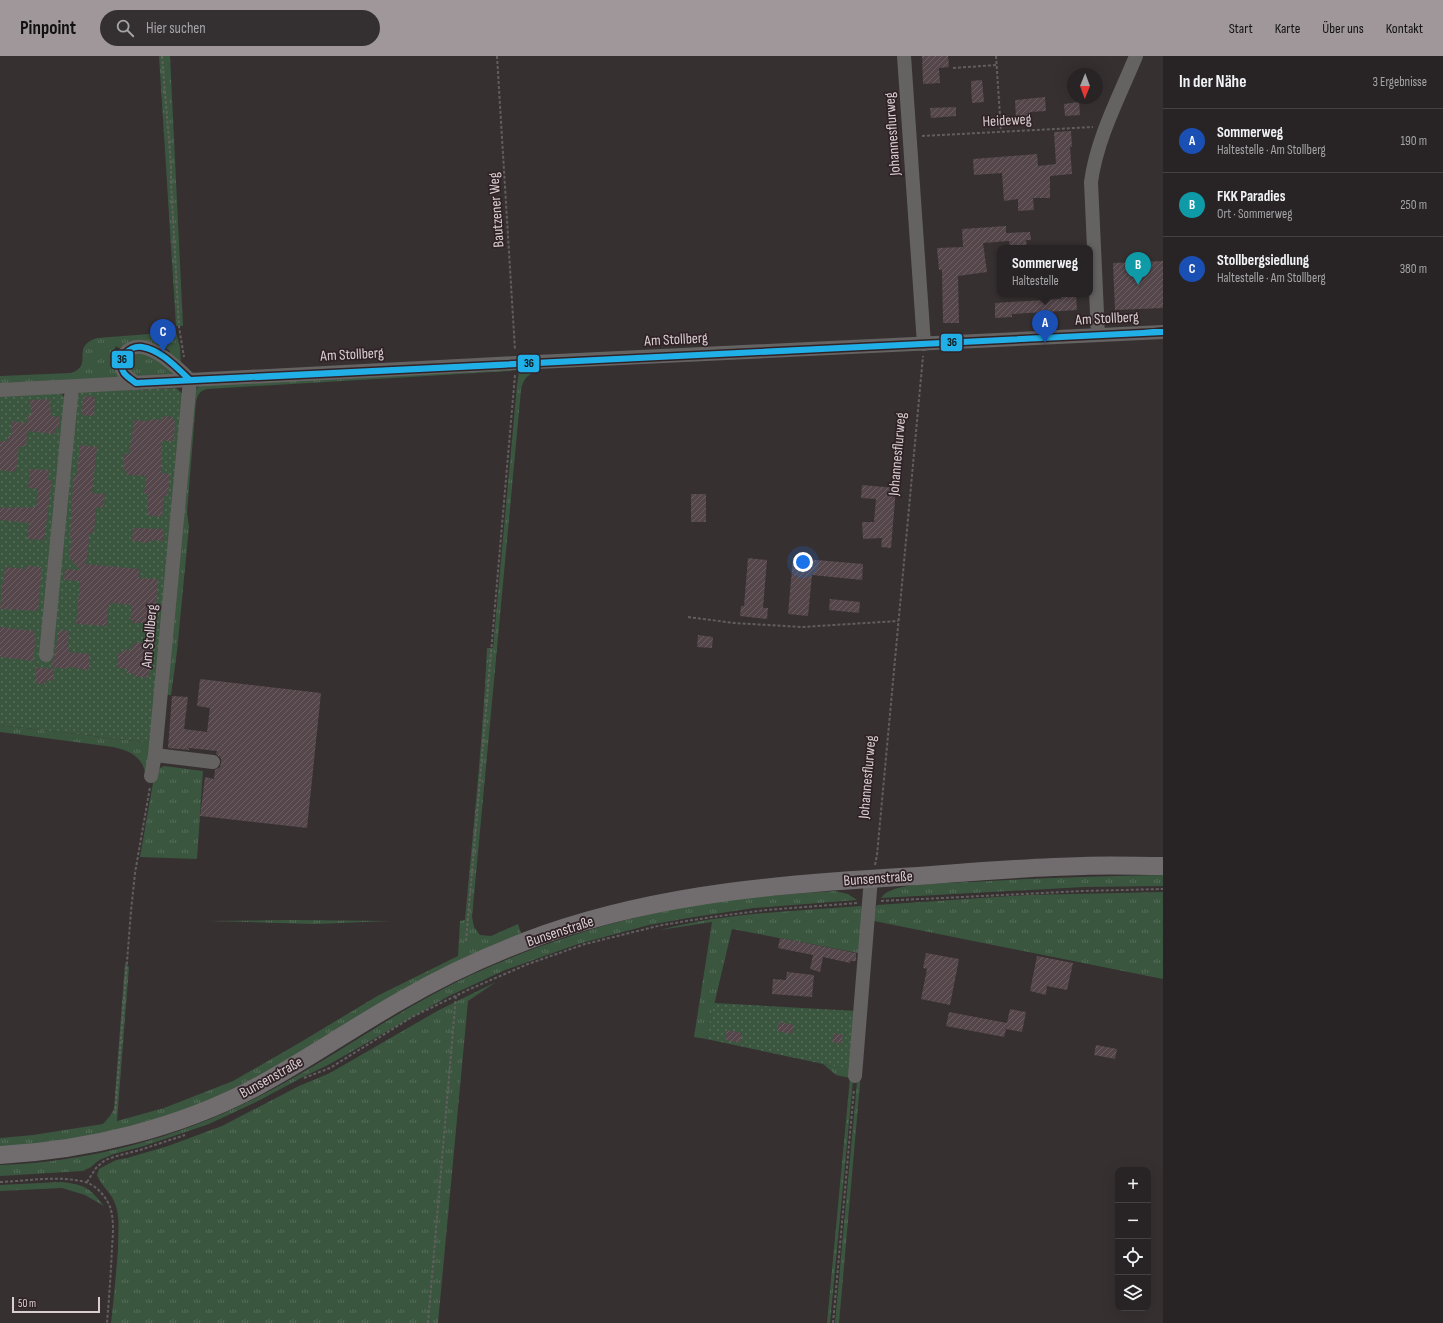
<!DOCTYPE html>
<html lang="de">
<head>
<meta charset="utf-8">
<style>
	:root { --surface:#282425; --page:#343032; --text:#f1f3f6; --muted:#a5a4a7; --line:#444142; --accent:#a0979a }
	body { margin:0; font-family:"Sofia Sans Condensed",sans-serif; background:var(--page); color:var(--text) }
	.controls { position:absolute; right:12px; bottom:12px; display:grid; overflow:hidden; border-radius:8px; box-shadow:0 4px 16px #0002 }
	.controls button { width:36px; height:36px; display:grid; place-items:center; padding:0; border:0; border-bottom:1px solid var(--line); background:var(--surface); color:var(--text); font:20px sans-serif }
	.compass { position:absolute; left:1067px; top:12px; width:36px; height:36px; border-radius:50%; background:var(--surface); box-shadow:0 4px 16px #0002; rotate:181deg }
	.scale { position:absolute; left:12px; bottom:10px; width:88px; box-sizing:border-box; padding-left:4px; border:2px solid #d9cfd2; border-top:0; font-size:11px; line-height:14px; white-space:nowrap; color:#d9cfd2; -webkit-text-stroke:3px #302226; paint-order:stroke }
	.you { position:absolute; left:803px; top:506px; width:14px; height:14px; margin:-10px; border:3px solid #fff; border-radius:50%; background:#1a73e8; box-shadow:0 0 0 6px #1a73e833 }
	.badge { display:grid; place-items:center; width:26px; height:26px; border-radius:50%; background:var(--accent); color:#fff; font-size:13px; font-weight:700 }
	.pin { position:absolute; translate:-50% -33px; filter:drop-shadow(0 1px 2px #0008) }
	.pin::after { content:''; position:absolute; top:21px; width:14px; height:12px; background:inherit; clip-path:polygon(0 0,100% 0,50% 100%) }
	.popup { position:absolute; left:997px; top:189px; width:96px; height:52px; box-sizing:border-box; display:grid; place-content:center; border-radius:8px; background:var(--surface); filter:drop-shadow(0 1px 3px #0005); font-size:13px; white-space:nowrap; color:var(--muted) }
	.popup b { font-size:15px; color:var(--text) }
	.popup::after { content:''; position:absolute; left:50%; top:100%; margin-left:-8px; border:8px solid transparent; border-top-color:var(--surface) }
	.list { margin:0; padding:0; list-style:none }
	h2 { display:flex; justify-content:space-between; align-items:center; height:52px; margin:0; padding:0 16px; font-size:17px }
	h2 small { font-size:13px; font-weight:400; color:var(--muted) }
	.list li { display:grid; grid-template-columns:26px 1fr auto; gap:12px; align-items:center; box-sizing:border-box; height:64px; padding:0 16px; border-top:1px solid var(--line) }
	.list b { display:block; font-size:15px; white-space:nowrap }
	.list p { margin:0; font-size:13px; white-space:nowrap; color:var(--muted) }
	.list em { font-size:13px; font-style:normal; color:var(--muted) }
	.icon { flex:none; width:22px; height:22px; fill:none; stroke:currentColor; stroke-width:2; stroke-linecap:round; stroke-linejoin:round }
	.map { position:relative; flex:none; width:1163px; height:1267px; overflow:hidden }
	header { display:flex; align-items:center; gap:24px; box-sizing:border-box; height:56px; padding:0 20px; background:var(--accent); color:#111 }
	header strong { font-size:19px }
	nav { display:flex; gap:22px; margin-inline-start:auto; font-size:14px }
	.search { width:280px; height:36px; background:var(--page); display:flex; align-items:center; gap:10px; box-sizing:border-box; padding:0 14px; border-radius:22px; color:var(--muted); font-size:15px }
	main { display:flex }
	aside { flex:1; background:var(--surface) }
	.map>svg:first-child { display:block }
</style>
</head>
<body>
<header>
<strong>Pinpoint</strong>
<div class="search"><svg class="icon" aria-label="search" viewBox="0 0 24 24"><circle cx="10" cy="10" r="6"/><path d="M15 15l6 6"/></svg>Hier suchen</div>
<nav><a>Start</a><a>Karte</a><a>Über uns</a><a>Kontakt</a></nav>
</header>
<main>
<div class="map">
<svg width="1163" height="1267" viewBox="0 0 1163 1267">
	<defs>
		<pattern id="grass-tufts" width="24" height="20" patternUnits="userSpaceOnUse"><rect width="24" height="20" fill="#3a563f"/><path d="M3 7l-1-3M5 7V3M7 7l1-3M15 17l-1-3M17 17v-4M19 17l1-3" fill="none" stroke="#566d5a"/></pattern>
		<pattern id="garden-dots" width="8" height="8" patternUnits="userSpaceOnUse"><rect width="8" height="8" fill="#3a563f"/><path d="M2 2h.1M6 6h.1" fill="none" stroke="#566d5a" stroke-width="1.8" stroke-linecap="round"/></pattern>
		<pattern id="building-hatch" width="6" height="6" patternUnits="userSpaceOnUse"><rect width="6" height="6" fill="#54464a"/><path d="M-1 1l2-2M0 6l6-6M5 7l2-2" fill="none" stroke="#6c6063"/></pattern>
	</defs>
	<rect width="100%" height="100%" fill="#363031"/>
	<g fill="url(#grass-tufts)">
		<polygon points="159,0 170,0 183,270 176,270"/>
		<path d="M176,276L180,291L181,311L169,298L170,295L166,292L164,294L126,288L119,292L116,290L113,297L116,299L115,305L121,323L0,329V320L71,317C95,309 69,291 97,282Z"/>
		<path d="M146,295L179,319C161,321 118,330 132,298Z"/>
		<path d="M512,311L511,315L207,333C200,335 198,338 196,345L187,457L189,471L177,595L171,639H165L195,335L199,330Z"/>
		<path d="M535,311V316C526,320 523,324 521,334L472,861L474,871L480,879L491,880L518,868L522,880L268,1015L220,1039L182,1055L115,1075L50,1087L0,1091V1082L33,1079L103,1068L110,1060L114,1053L125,907L129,911L117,1065L164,1052L233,1025L294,990L379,939L458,900L460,865L465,864C473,774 483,683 487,592H493L517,329L519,316L521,312Z"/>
		<path d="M0,669L152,687L146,719C142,700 130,695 113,691L0,676Z"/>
		<polygon points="164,710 203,715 197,803 140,801 154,721 158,713"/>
		<path d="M1163,819V830L1084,831L881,842C886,835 894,833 902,831C923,827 949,827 971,826C1035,822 1099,820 1163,819Z"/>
		<path d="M835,835L848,838L857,844L754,852L688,862L649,869L578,888L505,914L449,940L328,1009L301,1022L260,1044L209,1068L144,1090L114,1098L99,1104L91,1111L83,1115L0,1120V1109C89,1106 178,1082 258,1041C331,1004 396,954 471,919C558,879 650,853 745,842C775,839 805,837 835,835Z"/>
		<polygon points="1163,836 1163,923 874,865 875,853 877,849 1027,839"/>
		<path d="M861,850L863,857L858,897L732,873L706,983L694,981L712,866L660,874C725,857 794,855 861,850Z"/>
		<polygon points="289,864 391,865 314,868 207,865"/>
		<path d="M496,926L468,945L438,1267H111C114,1242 116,1218 118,1193C118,1178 120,1164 116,1150C112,1137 102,1131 97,1119L99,1113L116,1104L127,1102L168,1090L222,1070L299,1030L330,1017L439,954Z"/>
		<polygon points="823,1008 854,1014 830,1267 827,1267 850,1022 836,1019"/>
		<polygon points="858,1015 861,1016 839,1267 835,1267"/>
		<path d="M61,1126C85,1129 89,1131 104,1150L85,1139L62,1132L0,1135V1129Z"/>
	</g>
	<g fill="url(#garden-dots)">
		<polygon points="176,332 184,339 152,687 0,669 0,339 61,337 65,342 75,342 80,336"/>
		<polygon points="714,947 857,955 861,1016 706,983"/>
	</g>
	<g fill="url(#building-hatch)">
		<polygon points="922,0 948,0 949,11 939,12 940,27 923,28"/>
		<polygon points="982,24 984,46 972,47 971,25"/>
		<polygon points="1045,41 1046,55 1030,56 1030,61 1016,62 1015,44"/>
		<polygon points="1079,46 1080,59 1065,60 1064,48"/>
		<polygon points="956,51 956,60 931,62 930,52"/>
		<polygon points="1071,75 1072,91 1070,91 1072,118 1050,120 1050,142 1033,142 1034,154 1018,155 1018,143 1004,145 1002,117 974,119 973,103 1037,98 1038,110 1056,108 1054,76"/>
		<polygon points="1006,170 1006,177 1030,176 1031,184 1026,184 1027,192 1010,192 1009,185 983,187 987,216 958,220 959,267 943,267 942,214 939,214 937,192 963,191 962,173"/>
		<polygon points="1163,205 1163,252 1115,254 1113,207"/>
		<polygon points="1061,238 1076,238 1077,254 1012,258 1012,261 995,262 995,247 1061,243"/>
		<polygon points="83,340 95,341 94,360 82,359"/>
		<polygon points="50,343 51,360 60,361 59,372 55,371 55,378 28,375 28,372 26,391 19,390 16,416 0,414 0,385 8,385 8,380 11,380 12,365 28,367 28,359 31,359 30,344"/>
		<polygon points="163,360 173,361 173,365 175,365 174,385 162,385 161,417 170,418 168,440 164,440 162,461 147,459 148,438 144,438 146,420 126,419 127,415 123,415 124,398 129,398 134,364 149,365 149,363 162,364"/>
		<polygon points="80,389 97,391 92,437 105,438 103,452 96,451 94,477 90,477 86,508 139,513 139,522 158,523 155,567 132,567 133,564 130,564 132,549 110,547 108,554 107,570 76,568 80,525 64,524 65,513 80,514 69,501 72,482 70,482 73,421 75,421 75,417 77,417"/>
		<polygon points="30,413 49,414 48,424 52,424 44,484 27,483 29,467 0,464 0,452 36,451 38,433 28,432"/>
		<polygon points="862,429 896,432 891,492 881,491 882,482 863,483 862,466 874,466 876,443 861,442"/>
		<rect x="691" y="438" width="15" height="28"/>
		<polygon points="133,472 164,473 163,485 150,484 150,487 132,485"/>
		<polygon points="748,502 767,504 763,552 768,552 767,563 740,560 741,550 744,550"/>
		<polygon points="793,502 863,508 862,524 812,519 808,560 788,558"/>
		<polygon points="26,510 42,511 38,555 0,553 2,528 3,528 5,511 26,513"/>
		<polygon points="830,543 860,546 859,557 829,554"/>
		<polygon points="0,571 35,575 34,580 36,581 33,605 0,601"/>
		<polygon points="59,574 69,575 68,591 70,591 69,596 90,598 89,614 68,611 67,613 51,611 52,605 54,600 56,586 57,587"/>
		<polygon points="698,579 713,581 712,592 697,591"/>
		<polygon points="136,586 153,588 148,622 133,620 134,617 126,617 127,613 117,612 118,596 123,597 123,593 131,594 131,589 136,589"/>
		<polygon points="36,611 54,613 53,625 45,624 45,628 35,627"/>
		<polygon points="200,623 321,637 307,772 200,760 205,721 214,723 215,714 220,711 221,707 221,702 216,698 217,695 189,692 189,694 168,692 172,640 188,641 184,673 207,676 210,652 197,650"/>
		<polygon points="780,882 856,897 856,905 850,905 850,907 823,901 820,916 810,913 813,899 778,892"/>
		<polygon points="926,897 959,903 950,949 921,943 927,913 923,912"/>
		<polygon points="1037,900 1073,907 1067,934 1047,930 1046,939 1030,935"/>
		<polygon points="787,916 814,919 812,941 772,938 773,923 786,924"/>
		<polygon points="1010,953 1026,956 1022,976 1006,973 1004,981 946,970 949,956 1007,967"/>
		<polygon points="779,966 794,969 792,978 777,975"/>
		<polygon points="727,974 742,977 740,987 725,984"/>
		<polygon points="834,977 843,979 841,988 832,986"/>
		<polygon points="1096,989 1117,993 1115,1003 1094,999"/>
	</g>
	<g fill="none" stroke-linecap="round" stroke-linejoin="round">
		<g stroke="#625e5f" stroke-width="2" stroke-dasharray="3 2" stroke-linecap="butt">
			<polyline points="162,0 171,109 171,126 179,271 184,301"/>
			<polyline points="497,0 515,294"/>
			<polyline points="996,0 1001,75"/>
			<polyline points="953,12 997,9"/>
			<polyline points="922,80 1093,71"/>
			<polyline points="688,561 734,567 802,571 898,565"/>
			<polyline points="875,809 877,799 923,300"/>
			<polyline points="881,845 1083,835 1163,833"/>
			<polyline points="466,885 515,319"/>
			<polyline points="304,1022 330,1012 412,961 470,933 528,908 585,888 662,869 712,861 766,854 857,847"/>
			<polyline points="115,1058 131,855 135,817 150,731"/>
			<path d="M0,1126C29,1125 57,1119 85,1126C97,1129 108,1143 111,1154C114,1166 113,1179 112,1191C111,1216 109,1242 107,1267"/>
			<polyline points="87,1126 96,1112 105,1104 117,1100 140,1094 185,1079"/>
			<polyline points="428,1267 456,939"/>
			<polyline points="833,1267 854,1033"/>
		</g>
		<g stroke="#656262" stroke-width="14">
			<polyline points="904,0 924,288"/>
			<path d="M1098,279L1091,126C1097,82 1119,41 1136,0"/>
			<path d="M136,327C132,324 127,321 124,317C116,303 127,289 142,291C158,293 179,313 190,324"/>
			<polyline points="0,334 516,307 1163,276"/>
			<polyline points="46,599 72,331"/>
			<polyline points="155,699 213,706"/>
			<polyline points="151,720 155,699 190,324"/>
			<polyline points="855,1020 871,822"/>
		</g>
		<path stroke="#716d6e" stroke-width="18" d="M0,1099C88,1094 180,1072 258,1030C307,1004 352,972 400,945C446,918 495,896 545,878C665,836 792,827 918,820C973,816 1028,811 1083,810C1110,809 1136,810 1163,810"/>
		<defs>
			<path id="bus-1" d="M1163,276L136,327C132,324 127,321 124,317C116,304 128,289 142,291C161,294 177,312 190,324Z"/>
		</defs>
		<use href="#bus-1" stroke="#302226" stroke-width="9"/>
		<use href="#bus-1" stroke="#20afe6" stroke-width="6"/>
	</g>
	<g text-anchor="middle" stroke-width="3.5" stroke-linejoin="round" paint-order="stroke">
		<g font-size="15" fill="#d9cfd2" stroke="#302226">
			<text transform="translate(1007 64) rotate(-3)" y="5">Heideweg</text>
			<text transform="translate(892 78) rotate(-94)" y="5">Johannesflurweg</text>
			<text transform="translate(496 154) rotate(-94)" y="5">Bautzener Weg</text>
			<text transform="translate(1107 262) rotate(-3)" y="5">Am Stollberg</text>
			<text transform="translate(676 283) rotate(-3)" y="5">Am Stollberg</text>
			<text transform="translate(352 298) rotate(-3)" y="5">Am Stollberg</text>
			<text transform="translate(897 398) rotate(-85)" y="5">Johannesflurweg</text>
			<text transform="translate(149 580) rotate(-85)" y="5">Am Stollberg</text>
			<text transform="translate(867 721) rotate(-85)" y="5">Johannesflurweg</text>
			<text transform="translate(878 822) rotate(-4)" y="5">Bunsenstraße</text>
			<text transform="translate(560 875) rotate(-18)" y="5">Bunsenstraße</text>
			<text transform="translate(271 1021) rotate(-29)" y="5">Bunsenstraße</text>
		</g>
	</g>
	<g stroke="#302226" stroke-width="1.5">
		<rect x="940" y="277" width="23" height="19" rx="4" fill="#20afe6"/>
		<rect x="111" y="294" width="23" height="19" rx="4" fill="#20afe6"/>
		<rect x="517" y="298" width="23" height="19" rx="4" fill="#20afe6"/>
	</g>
	<g font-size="11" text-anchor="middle" font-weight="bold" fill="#111">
		<text x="952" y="290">36</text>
		<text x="122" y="307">36</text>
		<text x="529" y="311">36</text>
	</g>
</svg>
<div class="controls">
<button>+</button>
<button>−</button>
<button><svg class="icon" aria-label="locate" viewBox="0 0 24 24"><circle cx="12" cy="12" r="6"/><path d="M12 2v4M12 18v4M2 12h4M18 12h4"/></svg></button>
<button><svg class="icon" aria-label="layers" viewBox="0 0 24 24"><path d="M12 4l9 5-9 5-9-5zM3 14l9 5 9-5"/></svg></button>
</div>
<svg class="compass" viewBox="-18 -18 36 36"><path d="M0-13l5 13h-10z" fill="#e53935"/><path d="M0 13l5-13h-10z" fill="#a5a4a7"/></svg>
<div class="scale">50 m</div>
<div class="you"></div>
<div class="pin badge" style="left:1045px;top:287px;background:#1a4fb4">A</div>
<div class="popup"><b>Sommerweg</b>Haltestelle</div>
<div class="pin badge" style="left:1138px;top:229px;background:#0f9aa8">B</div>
<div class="pin badge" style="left:163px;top:296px;background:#1a4fb4">C</div>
</div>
<aside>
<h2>In der Nähe<small>3 Ergebnisse</small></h2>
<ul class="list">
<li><span class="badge" style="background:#1a4fb4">A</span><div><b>Sommerweg</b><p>Haltestelle · Am Stollberg</p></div><em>190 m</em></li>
<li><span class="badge" style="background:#0f9aa8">B</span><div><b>FKK Paradies</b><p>Ort · Sommerweg</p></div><em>250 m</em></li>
<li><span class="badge" style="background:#1a4fb4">C</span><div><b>Stollbergsiedlung</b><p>Haltestelle · Am Stollberg</p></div><em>380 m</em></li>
</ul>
</aside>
</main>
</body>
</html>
